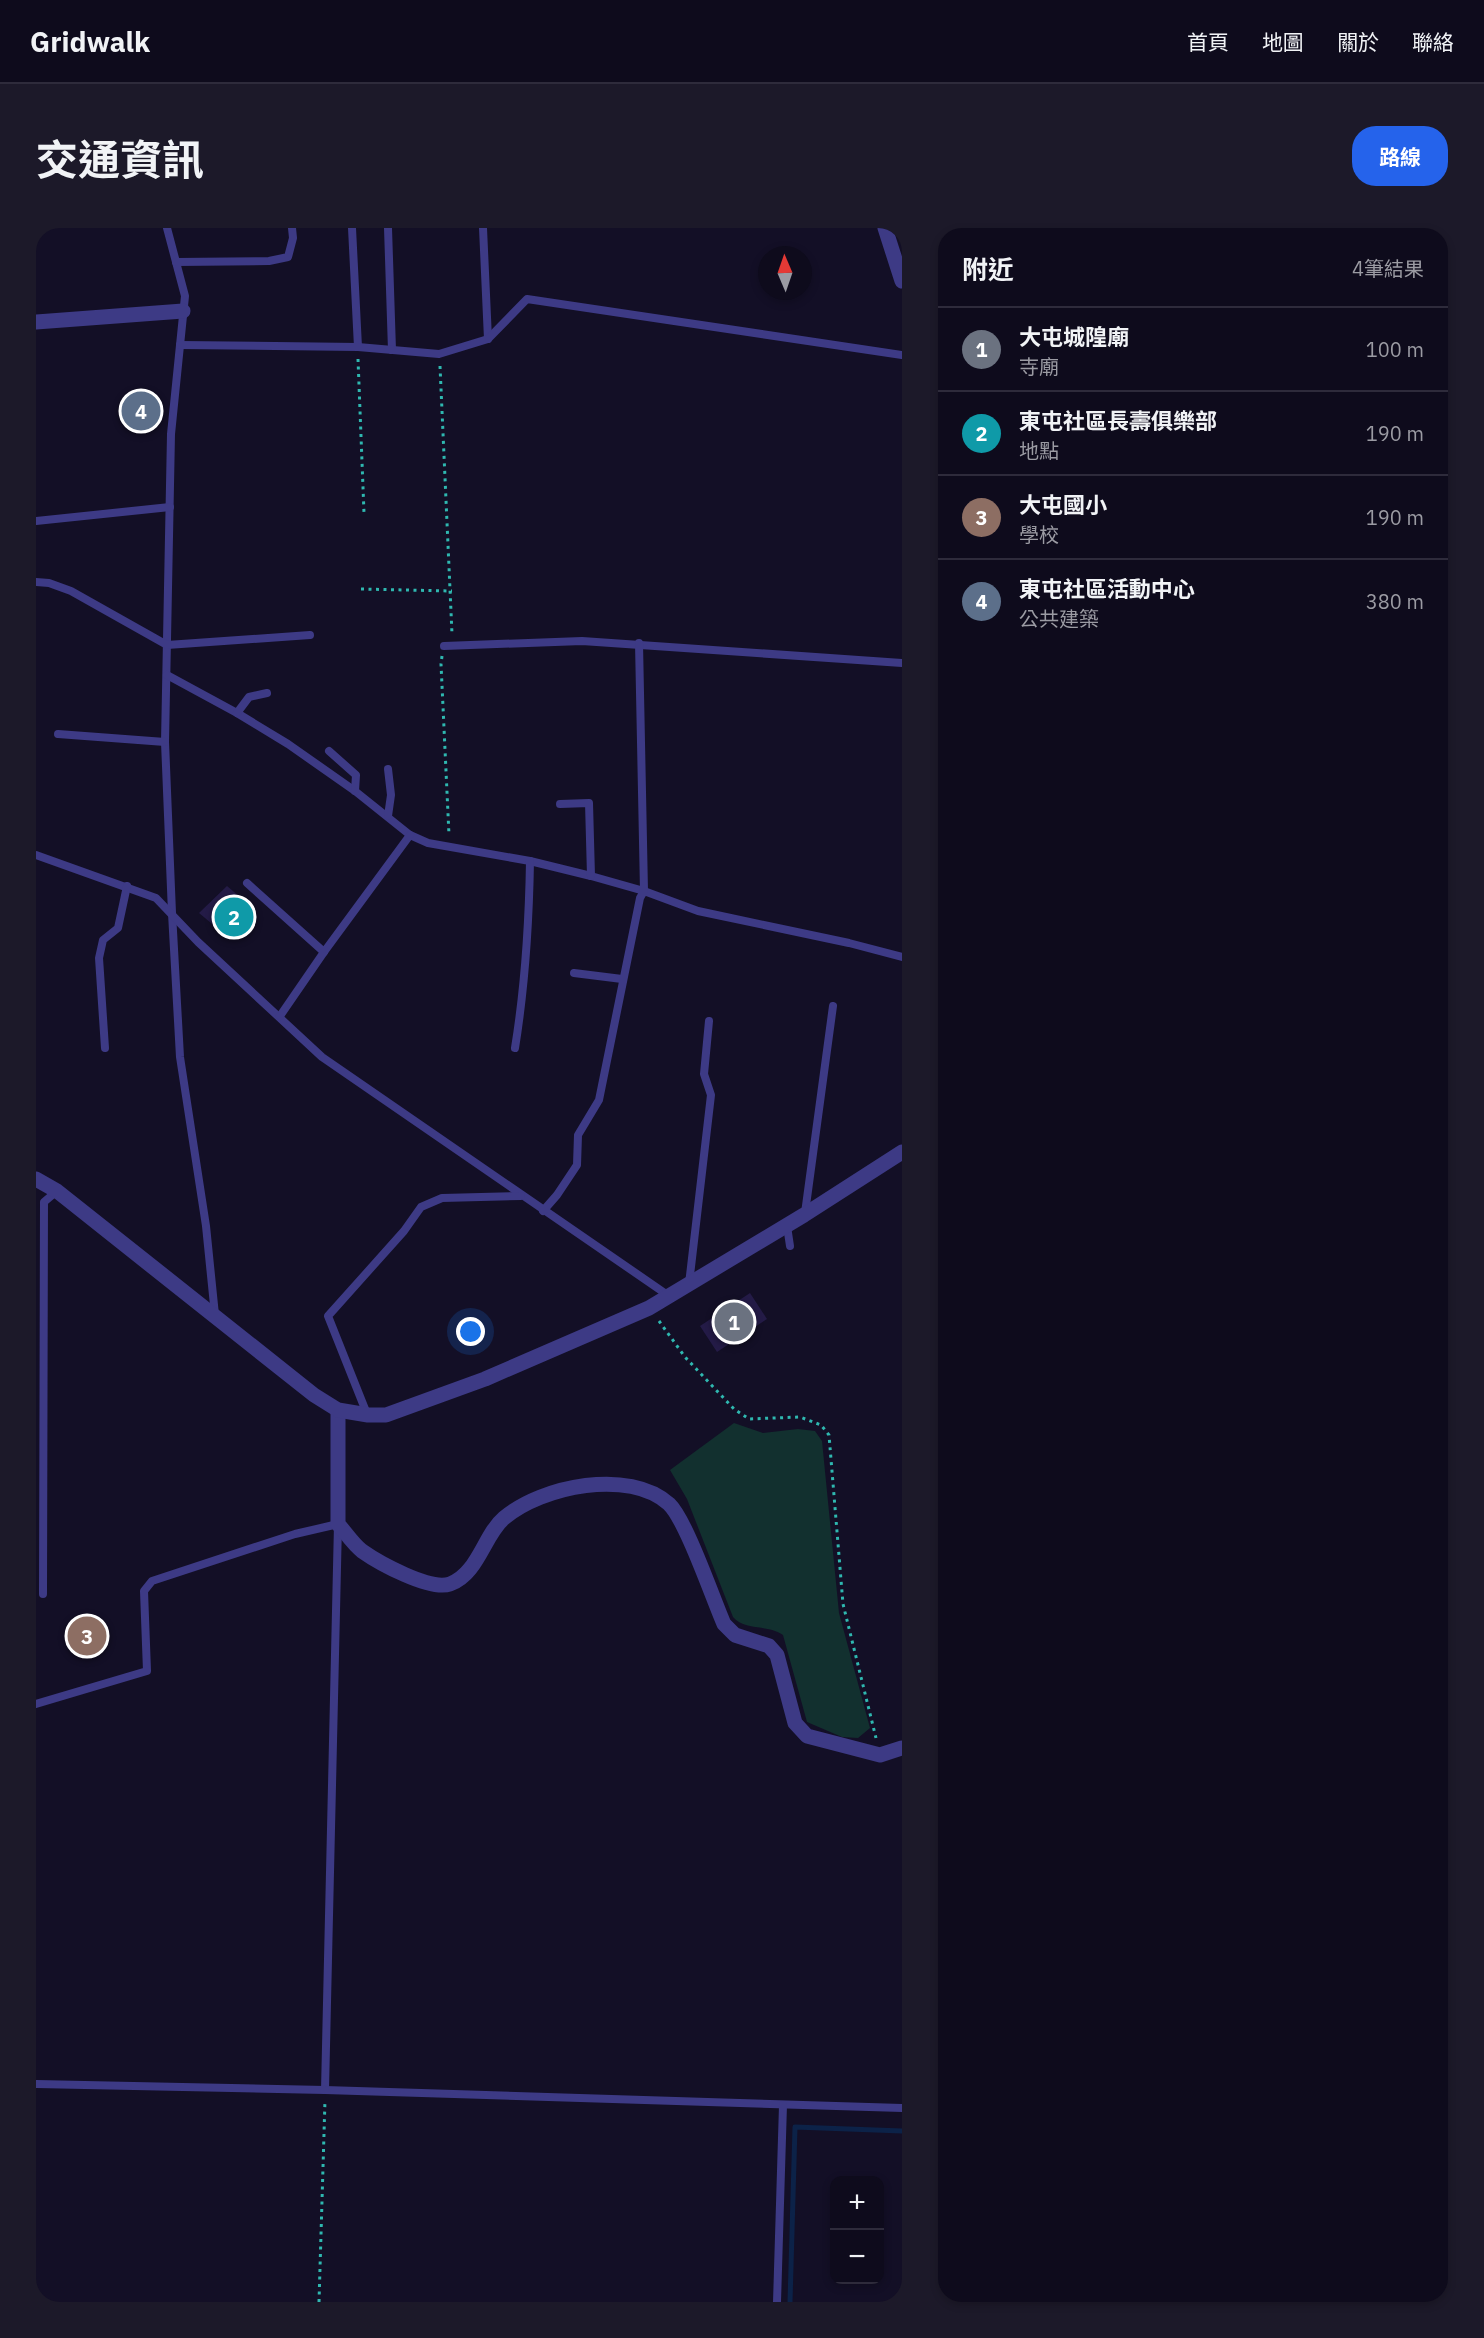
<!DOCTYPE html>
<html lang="zh-TW">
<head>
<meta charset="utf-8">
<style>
	:root { --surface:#0e0b1c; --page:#1c1929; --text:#f1f3f6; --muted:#9b9ba3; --line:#2e2b3b; --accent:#2563eb }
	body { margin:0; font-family:"IBM Plex Sans","Noto Sans TC",sans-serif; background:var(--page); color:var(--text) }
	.controls { position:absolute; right:18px; bottom:18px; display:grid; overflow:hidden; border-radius:12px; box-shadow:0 3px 9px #0003 }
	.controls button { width:54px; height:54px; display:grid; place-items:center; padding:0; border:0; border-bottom:2px solid var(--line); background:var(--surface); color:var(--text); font:30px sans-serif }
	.compass { position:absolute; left:722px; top:18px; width:54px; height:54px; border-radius:50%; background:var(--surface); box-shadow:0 3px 9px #0003; rotate:358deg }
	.you { position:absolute; left:435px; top:1104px; width:21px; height:21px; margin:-15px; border:4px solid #fff; border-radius:50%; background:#1a73e8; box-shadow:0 0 0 9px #1a73e833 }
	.badge { display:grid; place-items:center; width:39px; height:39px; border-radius:50%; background:var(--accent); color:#fff; font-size:20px; font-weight:700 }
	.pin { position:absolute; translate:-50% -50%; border:3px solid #fff; box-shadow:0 2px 6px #0006 }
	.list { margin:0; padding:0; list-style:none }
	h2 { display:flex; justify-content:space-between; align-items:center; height:78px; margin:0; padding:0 24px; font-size:26px }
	h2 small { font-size:20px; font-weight:400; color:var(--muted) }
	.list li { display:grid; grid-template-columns:39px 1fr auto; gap:18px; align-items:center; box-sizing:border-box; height:84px; padding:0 24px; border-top:2px solid var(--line) }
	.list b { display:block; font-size:22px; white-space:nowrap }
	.list p { margin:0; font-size:20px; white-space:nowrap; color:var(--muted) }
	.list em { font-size:20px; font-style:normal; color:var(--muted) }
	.map { position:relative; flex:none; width:866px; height:2074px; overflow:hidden; border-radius:24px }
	header { display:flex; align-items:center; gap:36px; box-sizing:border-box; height:84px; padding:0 30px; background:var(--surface); border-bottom:2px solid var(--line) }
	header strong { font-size:28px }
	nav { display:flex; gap:33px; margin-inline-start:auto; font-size:21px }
	.intro { display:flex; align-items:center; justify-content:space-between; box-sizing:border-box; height:144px; padding:0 36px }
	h1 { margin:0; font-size:42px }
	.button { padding:15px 27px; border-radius:24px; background:var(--accent); color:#fff; font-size:21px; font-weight:700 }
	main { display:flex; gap:36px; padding:0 36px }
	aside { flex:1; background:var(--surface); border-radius:24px; box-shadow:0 3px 9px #0003 }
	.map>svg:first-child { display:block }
</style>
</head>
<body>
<header>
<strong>Gridwalk</strong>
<nav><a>首頁</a><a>地圖</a><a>關於</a><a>聯絡</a></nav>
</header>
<div class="intro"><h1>交通資訊</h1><a class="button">路線</a></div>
<main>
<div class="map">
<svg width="866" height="2074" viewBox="0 0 866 2074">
	<rect width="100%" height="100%" fill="#130f26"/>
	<path fill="#12302f" d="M698,1195L727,1205L762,1201L779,1203L786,1213L803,1385L834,1500L822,1510L806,1509L771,1494L747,1407C732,1396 709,1403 697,1389L651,1271L634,1242Z"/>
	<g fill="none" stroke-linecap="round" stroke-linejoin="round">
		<polyline stroke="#0c2248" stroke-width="5" points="754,2074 759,1899 866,1903"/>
	</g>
	<g fill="#241b47">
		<polygon points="191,658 218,681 193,710 163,685"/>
		<polygon points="714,1065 731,1091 681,1124 664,1098"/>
	</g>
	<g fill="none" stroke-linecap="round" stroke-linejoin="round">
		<g stroke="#2fb8b0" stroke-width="3" stroke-dasharray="3 4.5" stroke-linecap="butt">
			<polyline points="322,131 328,285"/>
			<polyline points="404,138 416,406"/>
			<polyline points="325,361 416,363"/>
			<polyline points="406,428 405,436 413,607"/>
			<polyline points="623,1093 649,1129 698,1181 713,1191 764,1189 785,1197 793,1207 807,1376 840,1510"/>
			<polyline points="283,2074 289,1872"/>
		</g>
		<g stroke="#3d3a85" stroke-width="8">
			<polyline points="131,0 149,68 135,206 129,514 136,685 144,829 170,998 179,1087"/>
			<polyline points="316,0 322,119"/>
			<polyline points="352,0 356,122"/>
			<polyline points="447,0 452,111"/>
			<polyline points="140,34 233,33 252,29 257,10 256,0"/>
			<polyline points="144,117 322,119 403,126 452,111 491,71 866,127"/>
			<polyline points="0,293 134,279"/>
			<polyline points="0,354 13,355 35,363 131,417 274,407"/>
			<polyline points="408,418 546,413 866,435"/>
			<polyline points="131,447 201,485 252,516 319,563 374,607 392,615 494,633 555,648 608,663 662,683 813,715 866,729"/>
			<polyline points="201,485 213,469 231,465"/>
			<polyline points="22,506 129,514"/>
			<polyline points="293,523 320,547 319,563"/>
			<polyline points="352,541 355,567 352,588"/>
			<polyline points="524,576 553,575 555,648"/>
			<polyline points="0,627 120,670 162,714 286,829 633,1068"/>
			<polyline points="211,655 288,724"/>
			<polyline points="538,745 586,751"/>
			<polyline points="244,788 288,724 374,607"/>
			<polyline points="69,820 63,730 67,712 82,700 91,658"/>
			<path d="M479,820C489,758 493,696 494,633"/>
			<polyline points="507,983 521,967 541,937 542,907 563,872 604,670 608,663 603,415"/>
			<polyline points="769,985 797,778"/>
			<polyline points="751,998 754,1018"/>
			<polyline points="653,1056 675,867 668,846 673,793"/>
			<polyline points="331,1186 292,1088 368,1003 385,979 406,970 485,968"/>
			<polyline points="7,1366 8,974 21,963"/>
			<polyline points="0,1476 111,1443 108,1363 116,1353 259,1306 302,1296 289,1862"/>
			<polyline points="0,1856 289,1862 866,1880"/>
			<polyline points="741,2074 747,1877"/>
		</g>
		<g stroke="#3d3a85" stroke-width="15">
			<polyline points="849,0 866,53"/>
			<polyline points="0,94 147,83"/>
			<path d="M302,1182V1296C310,1305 317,1316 326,1323C343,1335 394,1363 414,1356C442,1346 448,1307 468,1290C506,1258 593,1240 633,1276C650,1292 677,1371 688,1396L699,1407L733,1418L741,1427L759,1495L771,1508L844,1527L866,1520"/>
		</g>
		<polyline stroke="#3d3a85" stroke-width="15" points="0,951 21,963 278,1167 302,1182 332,1187 350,1187 449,1151 613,1080 768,987 866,924"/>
	</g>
</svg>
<div class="controls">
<button>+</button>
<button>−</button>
</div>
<svg class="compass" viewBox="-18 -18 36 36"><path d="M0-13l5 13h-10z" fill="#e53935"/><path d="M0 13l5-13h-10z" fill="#9b9ba3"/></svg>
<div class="you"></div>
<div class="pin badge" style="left:698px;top:1094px;background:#6b7280">1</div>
<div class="pin badge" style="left:198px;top:689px;background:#0f9aa8">2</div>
<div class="pin badge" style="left:51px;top:1408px;background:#8d6e63">3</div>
<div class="pin badge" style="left:105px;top:183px;background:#5c6f8a">4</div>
</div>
<aside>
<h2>附近<small>4筆結果</small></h2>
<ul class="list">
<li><span class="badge" style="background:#6b7280">1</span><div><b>大屯城隍廟</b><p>寺廟</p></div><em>100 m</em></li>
<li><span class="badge" style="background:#0f9aa8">2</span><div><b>東屯社區長壽俱樂部</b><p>地點</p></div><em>190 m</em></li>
<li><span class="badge" style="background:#8d6e63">3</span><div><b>大屯國小</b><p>學校</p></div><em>190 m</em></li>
<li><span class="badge" style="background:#5c6f8a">4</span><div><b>東屯社區活動中心</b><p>公共建築</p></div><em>380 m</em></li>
</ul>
</aside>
</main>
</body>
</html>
